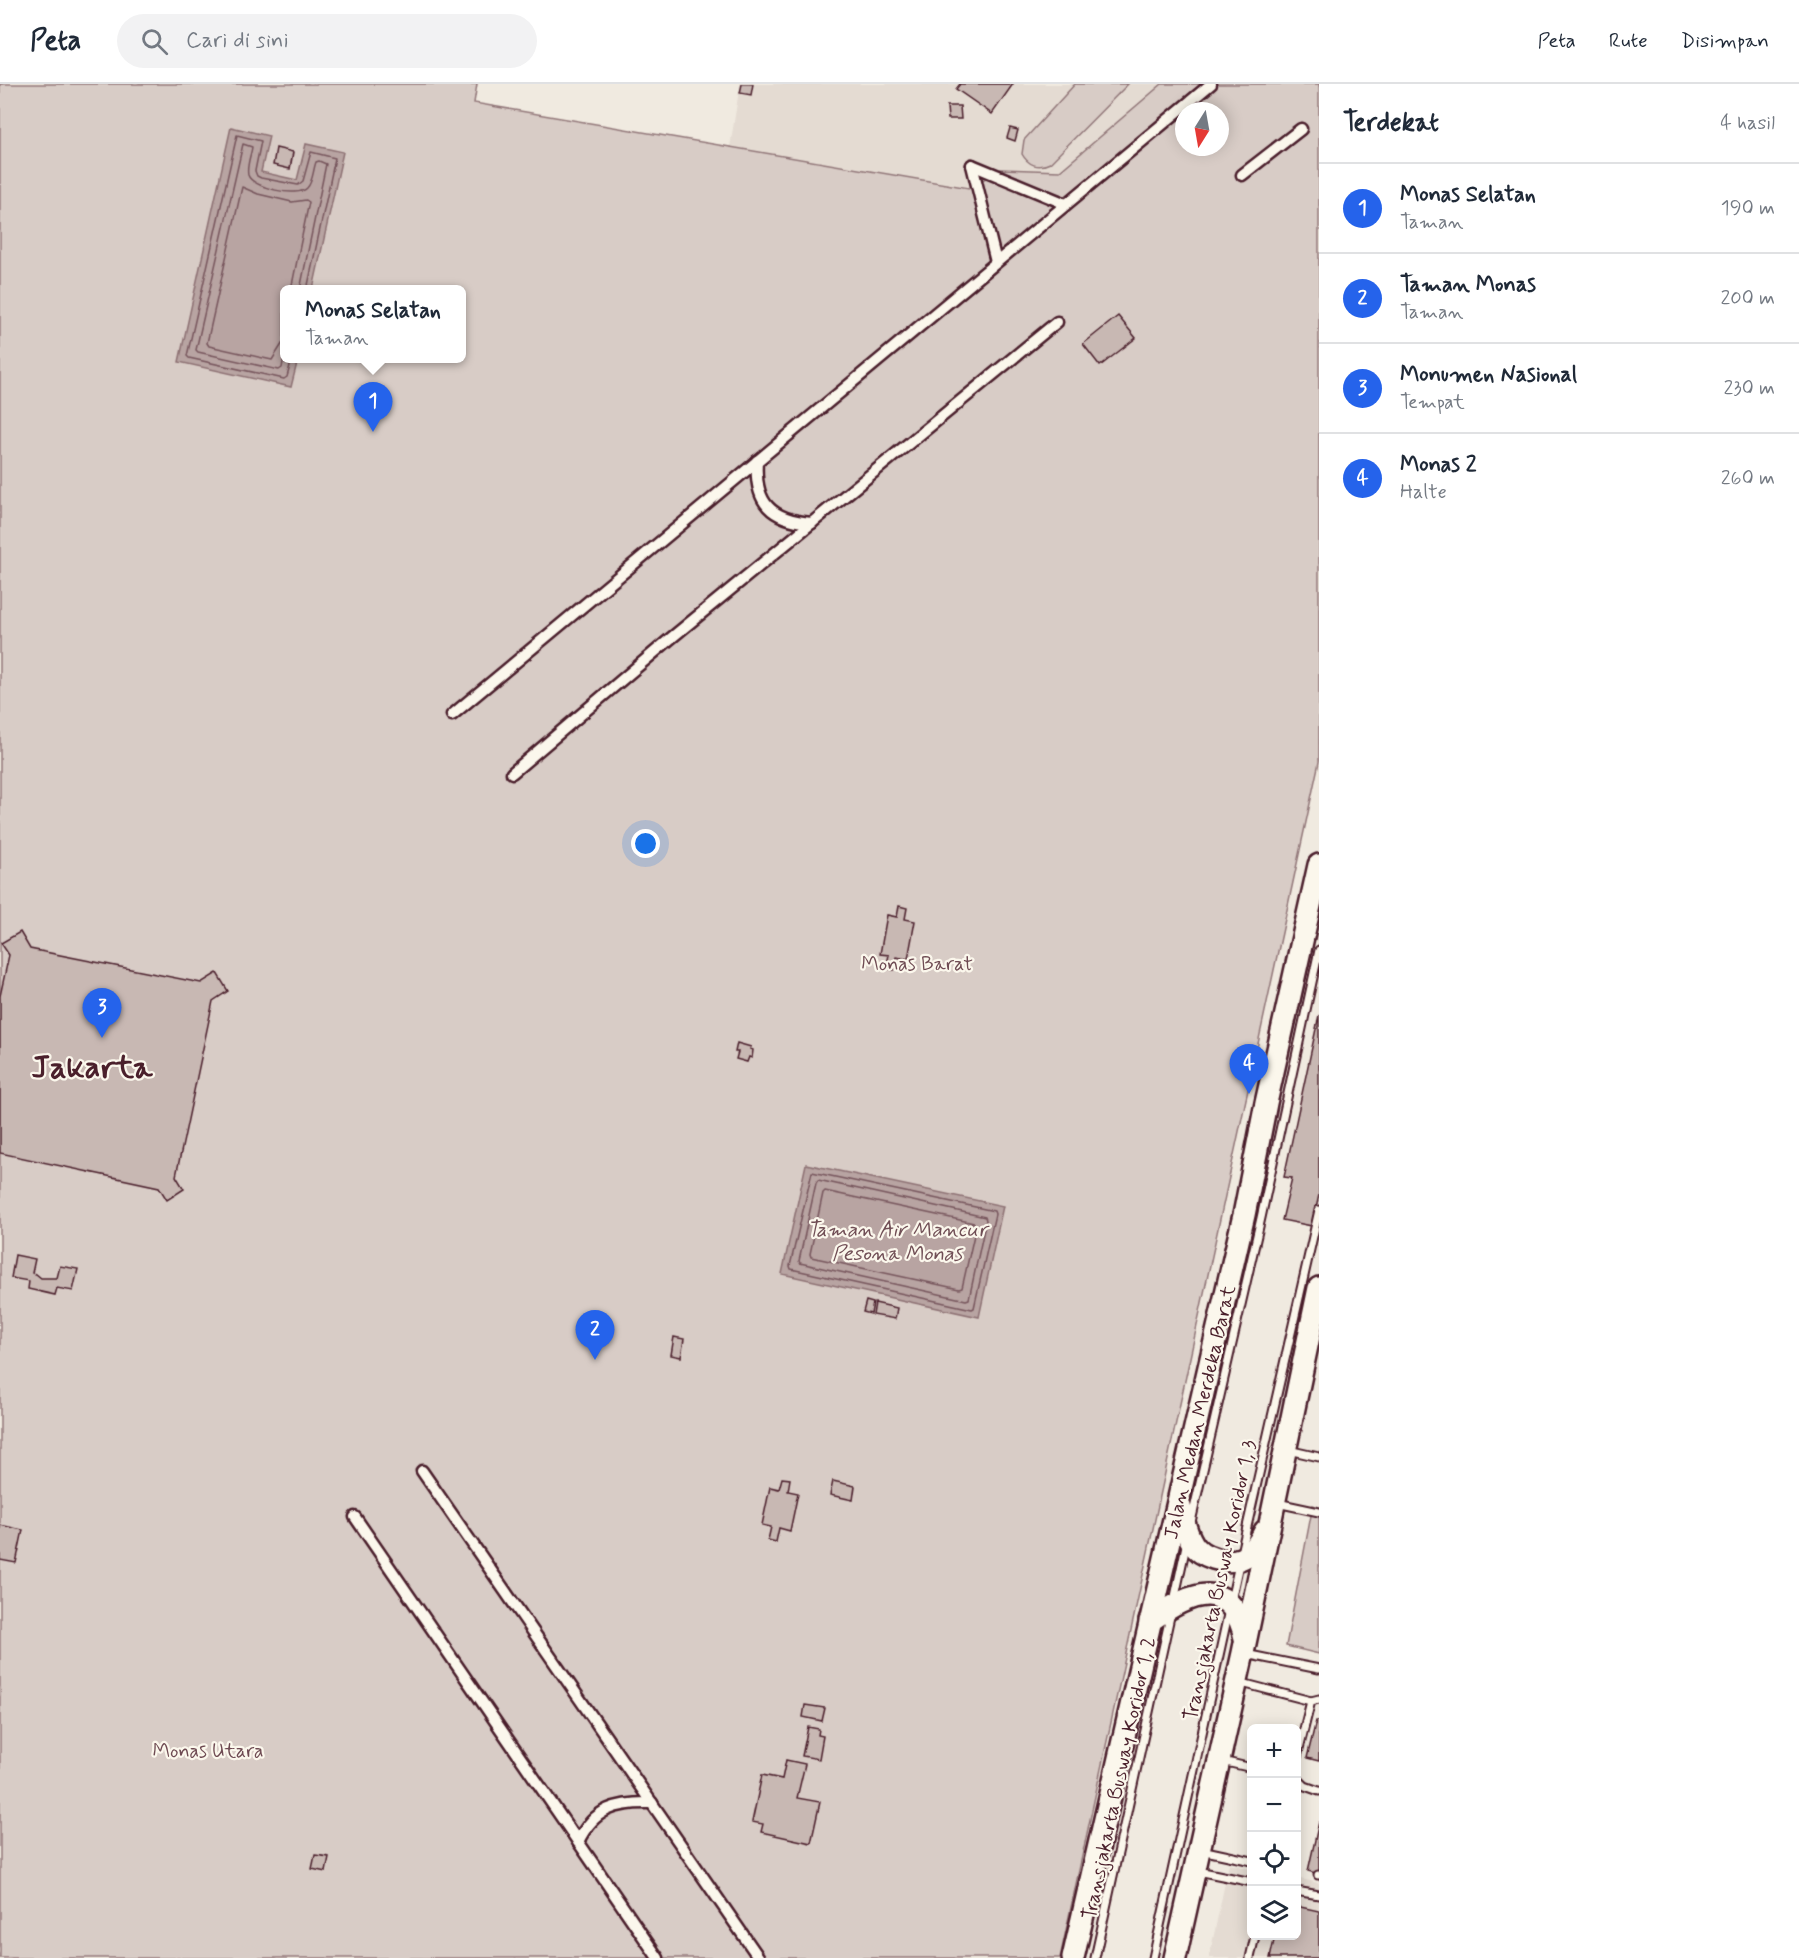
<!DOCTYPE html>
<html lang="id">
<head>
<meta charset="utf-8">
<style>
	:root { --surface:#fff; --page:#f2f2f3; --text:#1f2937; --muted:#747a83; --line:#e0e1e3; --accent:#2563eb }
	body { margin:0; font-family:Mynerve,sans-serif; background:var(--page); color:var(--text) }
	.controls { position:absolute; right:18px; bottom:18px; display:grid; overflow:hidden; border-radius:9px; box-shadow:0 3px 15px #0003 }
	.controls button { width:54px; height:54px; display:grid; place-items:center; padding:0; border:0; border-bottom:2px solid var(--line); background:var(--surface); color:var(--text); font:30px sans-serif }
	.compass { position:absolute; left:1175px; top:18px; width:54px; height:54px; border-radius:50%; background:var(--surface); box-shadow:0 3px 15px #0003; rotate:191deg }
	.you { position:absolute; left:646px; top:760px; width:21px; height:21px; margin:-15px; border:4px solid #fff; border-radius:50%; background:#1a73e8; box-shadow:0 0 0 9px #1a73e833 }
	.badge { display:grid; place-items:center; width:39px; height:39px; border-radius:50%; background:var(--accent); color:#fff; font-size:20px; font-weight:700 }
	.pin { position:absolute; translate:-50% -50px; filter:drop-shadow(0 2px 3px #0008) }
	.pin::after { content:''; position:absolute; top:32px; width:21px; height:18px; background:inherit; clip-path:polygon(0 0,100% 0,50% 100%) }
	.popup { position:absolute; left:280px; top:201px; width:186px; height:78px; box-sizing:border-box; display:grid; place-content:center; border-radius:9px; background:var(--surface); filter:drop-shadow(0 2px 4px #0005); font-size:20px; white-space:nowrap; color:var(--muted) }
	.popup b { font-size:22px; color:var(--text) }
	.popup::after { content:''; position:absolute; left:50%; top:100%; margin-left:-12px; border:12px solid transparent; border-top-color:var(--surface) }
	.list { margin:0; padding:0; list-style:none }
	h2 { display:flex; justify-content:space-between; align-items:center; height:78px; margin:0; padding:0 24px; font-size:26px }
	h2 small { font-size:20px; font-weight:400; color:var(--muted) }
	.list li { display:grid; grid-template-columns:39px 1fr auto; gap:18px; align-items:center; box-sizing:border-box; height:90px; padding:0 24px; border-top:2px solid var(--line) }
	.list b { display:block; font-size:22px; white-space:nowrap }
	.list p { margin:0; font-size:20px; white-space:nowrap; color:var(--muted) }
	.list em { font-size:20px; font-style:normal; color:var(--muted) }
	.icon { flex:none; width:33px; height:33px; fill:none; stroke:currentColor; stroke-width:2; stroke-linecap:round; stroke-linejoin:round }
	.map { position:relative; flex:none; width:1319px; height:1874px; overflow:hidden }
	header { display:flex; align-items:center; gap:36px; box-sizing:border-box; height:84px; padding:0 30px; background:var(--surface); border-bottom:2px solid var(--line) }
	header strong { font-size:28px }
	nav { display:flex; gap:33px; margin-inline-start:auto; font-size:21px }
	.search { width:420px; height:54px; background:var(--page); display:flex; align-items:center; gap:15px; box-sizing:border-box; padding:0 21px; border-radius:33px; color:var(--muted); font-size:22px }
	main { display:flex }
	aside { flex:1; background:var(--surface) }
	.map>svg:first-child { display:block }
</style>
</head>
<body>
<header>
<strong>Peta</strong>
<div class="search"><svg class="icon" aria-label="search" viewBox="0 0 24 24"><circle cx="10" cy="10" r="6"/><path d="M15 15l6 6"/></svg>Cari di sini</div>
<nav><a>Peta</a><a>Rute</a><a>Disimpan</a></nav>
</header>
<main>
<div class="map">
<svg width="1319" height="1874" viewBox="0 0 1319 1874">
	<rect width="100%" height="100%" fill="#f0eae0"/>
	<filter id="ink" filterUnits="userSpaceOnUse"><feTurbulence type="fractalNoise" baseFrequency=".0167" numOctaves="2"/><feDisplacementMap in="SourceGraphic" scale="12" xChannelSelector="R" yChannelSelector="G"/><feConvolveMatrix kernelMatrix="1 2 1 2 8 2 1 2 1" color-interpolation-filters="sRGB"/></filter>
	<g filter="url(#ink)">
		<g fill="#e4dbd2">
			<polygon points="740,0 1162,0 1060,87 1001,85 969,104 730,63"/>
			<polygon points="1229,1780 1251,1785 1252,1852 1296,1852 1297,1794 1319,1799 1319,1874 1209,1874"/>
		</g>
		<g fill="#d8ccc6" stroke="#917678" stroke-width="1.5" fill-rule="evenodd">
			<path d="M0,0H477L474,19L969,104L1001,85L1060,87L1162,0H1319V678L1060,1874H0ZM1184,27H1220V63H1184ZM284,206H461V274H284Z"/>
			<path d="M1075,0H1128L1050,79C1038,85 1028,81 1022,70L1024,56Z"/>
			<polygon points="1313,1421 1319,1423 1319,1570 1286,1562"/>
		</g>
		<g fill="#b8a4a2" stroke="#8c6f72" stroke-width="1.5">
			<polygon points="231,43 269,52 261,88 297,96 306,60 343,68 313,205 284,206 284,274 298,275 291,303 179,278"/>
			<polygon points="806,1080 1003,1122 979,1233 782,1190"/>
		</g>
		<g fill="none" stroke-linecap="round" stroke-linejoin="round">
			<g stroke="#76545b" stroke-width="1.5">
				<polyline points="284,257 272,276 209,262 207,259 242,103 258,110 292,118 306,116 309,118 291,206"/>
				<path d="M284,272L282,284L279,286L198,268L196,266L243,60L252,63C251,71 246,82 248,91C252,104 298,114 307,104C313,98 313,86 316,78L319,77L326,80L300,206"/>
				<polyline points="292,274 287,293 284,295 189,274 187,272 237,51 261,57 255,87 257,92 261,94 298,101 303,97 311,68 335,74 307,206"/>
				<polygon points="812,1088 994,1127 995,1130 974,1224 972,1225 791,1185 790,1182"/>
				<polygon points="818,1096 985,1133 986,1136 969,1215 966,1216 800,1179 799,1177 816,1099"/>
				<polygon points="825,1107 974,1139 976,1142 962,1204 959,1205 811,1173 810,1170 823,1109"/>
			</g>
		</g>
		<g fill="#c8b8b3" stroke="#4a1f2b" stroke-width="1.5">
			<polygon points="742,0 753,0 751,11 740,9"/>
			<polygon points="960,0 1013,0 992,30 956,5"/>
			<polygon points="947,22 960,22 961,35 948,35"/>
			<polygon points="1010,44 1018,46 1015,57 1007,54"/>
			<polygon points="276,64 293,68 290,85 273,81"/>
			<polygon points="1118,232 1136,254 1100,282 1083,260"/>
			<polygon points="899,822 907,824 905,835 915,837 908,875 896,873 894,886 886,884 889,871 880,870 887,831 897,833"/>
			<polygon points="20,848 30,865 201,899 217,889 228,907 213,917 176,1092 184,1105 167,1116 159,1103 0,1069 0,912 9,871 1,859"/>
			<polygon points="1319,931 1319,1111 1312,1142 1282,1136 1292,1094 1284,1093"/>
			<polygon points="737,959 751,963 750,965 753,966 752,974 749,973 747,978 736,975 738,968 735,968"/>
			<polygon points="15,1171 35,1175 32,1189 36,1190 41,1194 57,1194 60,1182 78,1185 73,1207 57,1204 55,1211 28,1205 29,1197 11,1194"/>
			<polygon points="866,1217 873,1219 871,1230 863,1228"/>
			<polygon points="875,1219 897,1224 895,1235 873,1231"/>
			<polygon points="674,1253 684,1255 681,1273 671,1271"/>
			<polygon points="782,1394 790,1395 788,1407 798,1409 790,1447 779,1444 776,1458 768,1456 771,1443 762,1441 770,1403 779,1405"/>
			<polygon points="833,1397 855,1402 853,1416 830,1411"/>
			<polygon points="0,1441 23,1446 16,1479 0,1476"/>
			<polygon points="805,1621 825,1624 822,1637 803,1633"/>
			<polygon points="1316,1637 1319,1637 1319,1677 1307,1674"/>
			<polygon points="808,1643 819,1645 818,1651 823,1652 819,1675 802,1672"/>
			<polygon points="786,1676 805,1680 797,1714 820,1718 811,1759 761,1748 763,1740 752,1738 762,1691 782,1695"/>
			<polygon points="1319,1738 1319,1790 1308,1787"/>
			<polygon points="315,1771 329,1773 326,1788 312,1785"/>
			<polygon points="1296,1822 1319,1827 1319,1874 1270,1874 1275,1852 1296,1852"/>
		</g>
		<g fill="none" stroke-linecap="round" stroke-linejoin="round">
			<defs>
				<g id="service">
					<polyline points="1288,1366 1319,1373"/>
					<polyline points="1277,1419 1319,1428"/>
					<polyline points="1191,1438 1261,1134 1319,866"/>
					<polyline points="1241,1469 1319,1126"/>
					<polyline points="1174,1517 1187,1457"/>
					<polyline points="1245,1570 1319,1585"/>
					<polyline points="1238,1598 1311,1617"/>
					<polyline points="1222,1677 1252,1684"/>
					<polyline points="1296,1677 1311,1617 1319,1615"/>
					<polyline points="1296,1693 1305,1702 1319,1707"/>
					<polyline points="1201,1766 1252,1777"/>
					<polyline points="1198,1787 1252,1798"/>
					<polyline points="1318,1791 1319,1791"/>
					<polyline points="1296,1807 1319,1811"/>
					<polyline points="1095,1874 1171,1528"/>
					<polyline points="1153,1874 1239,1480"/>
					<polyline points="1250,1874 1255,1852"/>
				</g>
				<g id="pedestrian">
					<polyline points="972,81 1066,120"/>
					<polyline points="972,81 996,178"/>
					<polyline points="1242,91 1301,45"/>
					<path d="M757,377C754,419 771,436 812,439"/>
					<polyline points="452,631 1211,0"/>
					<polyline points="512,689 670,555 1057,238"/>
					<polyline points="422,1387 759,1874"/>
					<polyline points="355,1433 658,1874"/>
					<path d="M578,1758C594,1724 617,1718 652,1719"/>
				</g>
				<g id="primary">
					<path d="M1179,1419C1183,1433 1185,1448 1193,1460C1201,1473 1225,1480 1240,1475C1252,1471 1260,1457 1265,1447"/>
					<path d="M1150,1537C1189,1509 1231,1490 1245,1554"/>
					<polyline points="1073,1874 1244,1131 1266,1019 1319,781"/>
					<polyline points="1175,1874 1243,1569 1319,1204"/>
				</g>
			</defs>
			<use href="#service" stroke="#4a1f2b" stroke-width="11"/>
			<use href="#pedestrian" stroke="#4a1f2b" stroke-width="15"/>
			<use href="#primary" stroke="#4a1f2b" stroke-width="26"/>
			<use href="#service" stroke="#fbf7ec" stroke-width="7"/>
			<use href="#pedestrian" stroke="#fbf7ec" stroke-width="10"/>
			<use href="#primary" stroke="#fbf7ec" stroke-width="21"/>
		</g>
	</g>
	<g text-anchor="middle" stroke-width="4.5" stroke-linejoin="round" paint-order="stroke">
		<g font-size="20" fill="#6e4a52" stroke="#fbf7ec">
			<text x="917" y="886">Monas Barat</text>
			<text x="208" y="1673">Monas Utara</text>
		</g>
		<g font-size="20" fill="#4a1f2b" stroke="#fbf7ec">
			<text transform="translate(1199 1328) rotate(-77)" y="7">Jalan Medan Merdeka Barat</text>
			<text transform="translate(1219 1496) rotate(-78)" y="7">Transjakarta Busway Koridor 1, 3</text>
			<text transform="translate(1118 1694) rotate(-78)" y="7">Transjakarta Busway Koridor 1, 2</text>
		</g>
		<g font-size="21" font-style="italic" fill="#704e55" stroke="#fbf7ec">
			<text x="897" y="1152">Taman Air Mancur<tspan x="897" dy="24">Pesona Monas</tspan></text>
		</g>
		<g font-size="32" font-weight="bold" fill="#4a1f2b" stroke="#fbf7ec">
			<text x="92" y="993">Jakarta</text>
		</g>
	</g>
</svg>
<div class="controls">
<button>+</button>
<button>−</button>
<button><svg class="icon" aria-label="locate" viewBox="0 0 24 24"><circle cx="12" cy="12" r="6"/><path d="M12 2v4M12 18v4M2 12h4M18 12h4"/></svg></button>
<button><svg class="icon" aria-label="layers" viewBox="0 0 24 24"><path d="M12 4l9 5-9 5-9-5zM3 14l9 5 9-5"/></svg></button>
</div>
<svg class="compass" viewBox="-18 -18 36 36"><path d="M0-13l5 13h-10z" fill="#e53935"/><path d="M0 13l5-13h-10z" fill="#747a83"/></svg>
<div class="you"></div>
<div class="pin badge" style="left:373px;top:348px">1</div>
<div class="popup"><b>Monas Selatan</b>Taman</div>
<div class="pin badge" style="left:595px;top:1276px">2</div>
<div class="pin badge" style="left:102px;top:954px">3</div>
<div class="pin badge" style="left:1249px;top:1010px">4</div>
</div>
<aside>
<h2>Terdekat<small>4 hasil</small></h2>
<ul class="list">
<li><span class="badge">1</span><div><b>Monas Selatan</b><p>Taman</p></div><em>190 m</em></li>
<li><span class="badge">2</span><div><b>Taman Monas</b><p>Taman</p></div><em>200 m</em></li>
<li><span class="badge">3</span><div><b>Monumen Nasional</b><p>Tempat</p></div><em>230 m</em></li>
<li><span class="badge">4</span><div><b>Monas 2</b><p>Halte</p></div><em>260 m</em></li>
</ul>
</aside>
</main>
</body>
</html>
